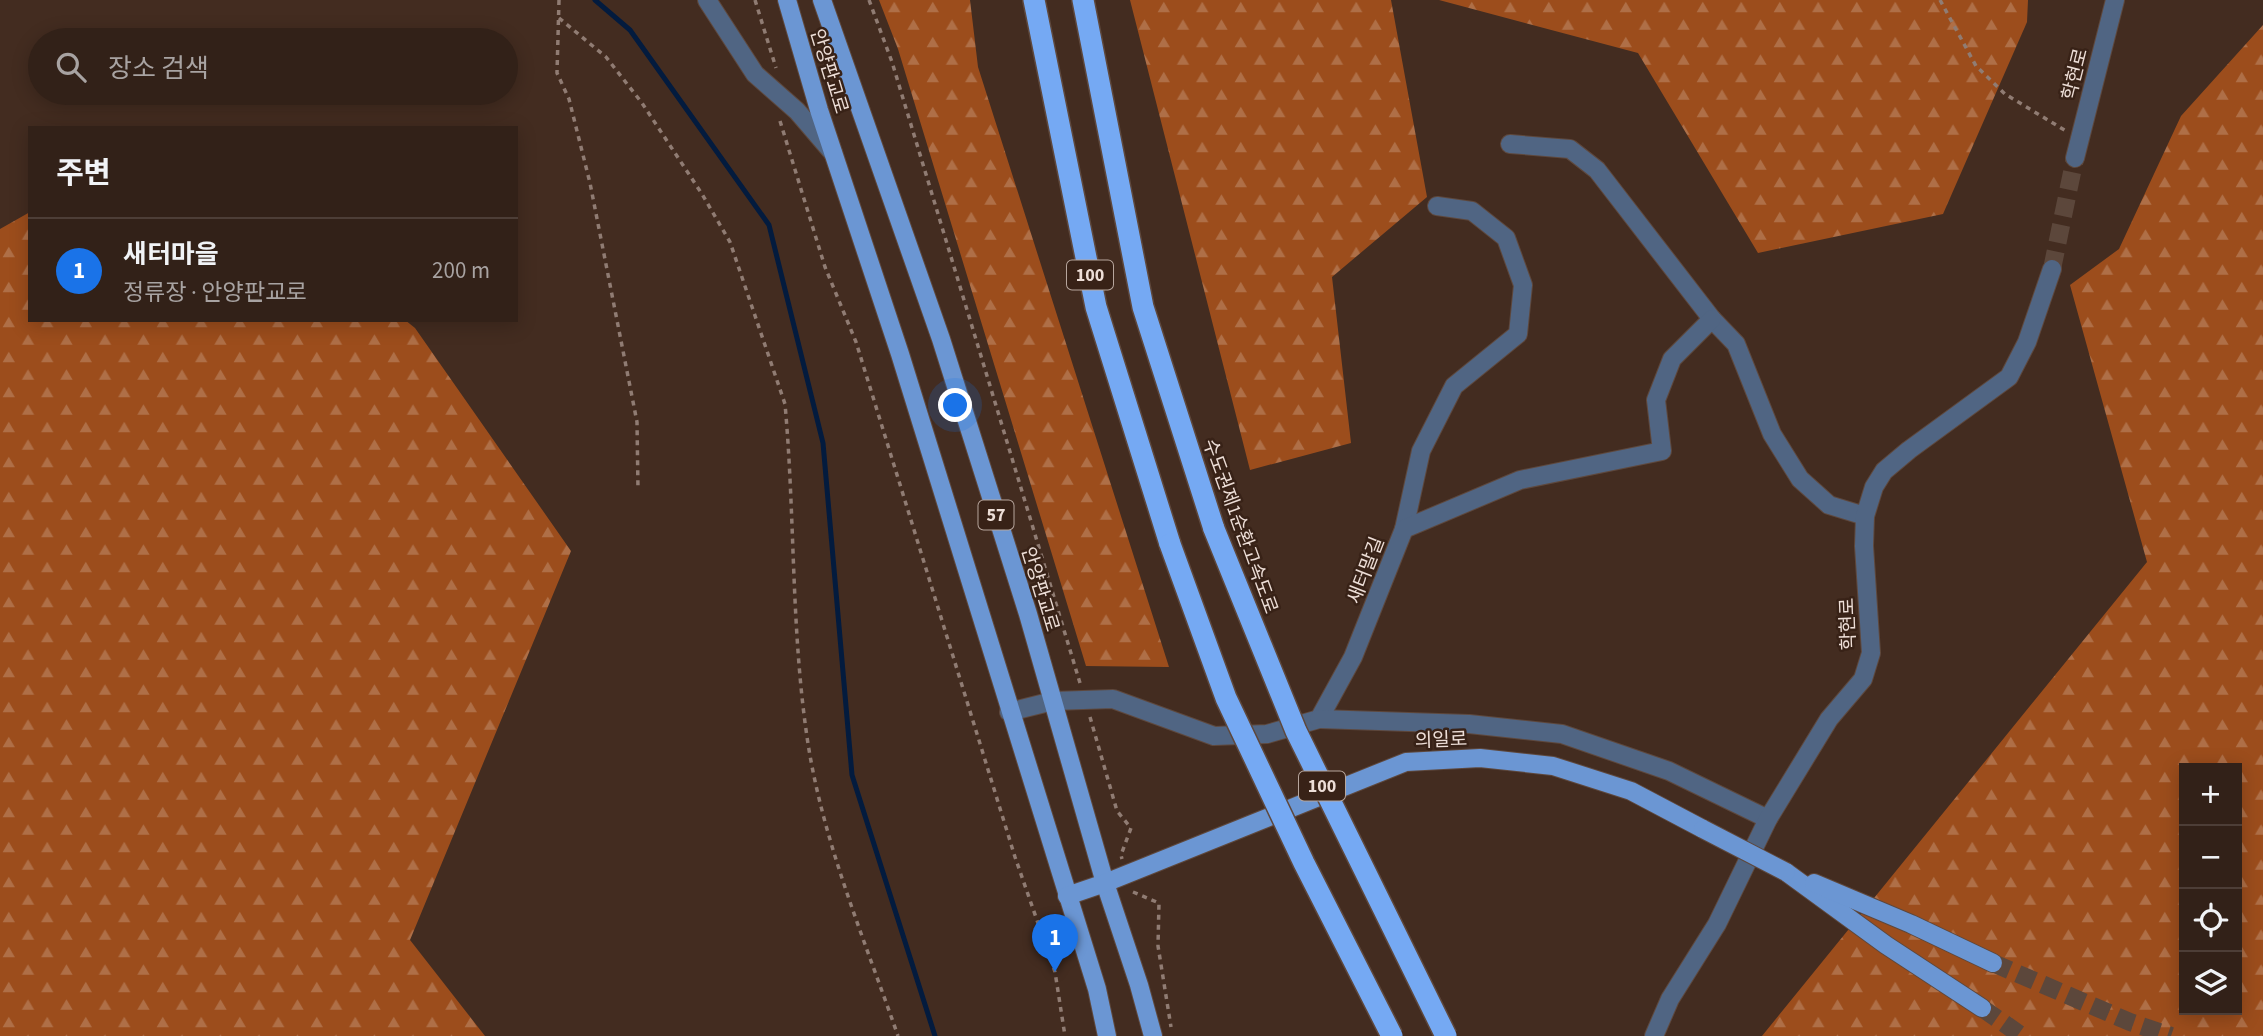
<!DOCTYPE html>
<html lang="ko">
<head>
<meta charset="utf-8">
<style>
	:root { --surface:#322118; --page:#3d2e25; --text:#f1f3f6; --muted:#a8a3a2; --line:#4d3e37; --accent:#1a73e8 }
	body { margin:0; font-family:"Source Sans 3","Noto Sans KR",sans-serif; background:var(--page); color:var(--text) }
	.controls { position:absolute; right:21px; bottom:21px; display:grid; overflow:hidden; border-radius:0px; box-shadow:0 4px 18px #0003 }
	.controls button { width:63px; height:63px; display:grid; place-items:center; padding:0; border:0; border-bottom:2px solid var(--line); background:var(--surface); color:var(--text); font:35px sans-serif }
	.you { position:absolute; left:956px; top:406px; width:24px; height:24px; margin:-18px; border:5px solid #fff; border-radius:50%; background:#1a73e8; box-shadow:0 0 0 10px #1a73e833 }
	.badge { display:grid; place-items:center; width:46px; height:46px; border-radius:50%; background:var(--accent); color:#fff; font-size:23px; font-weight:700 }
	.pin { position:absolute; translate:-50% -58px; filter:drop-shadow(0 2px 4px #0008) }
	.pin::after { content:''; position:absolute; top:37px; width:24px; height:21px; background:inherit; clip-path:polygon(0 0,100% 0,50% 100%) }
	.list { margin:0; padding:0; list-style:none }
	h2 { display:flex; justify-content:space-between; align-items:center; height:91px; margin:0; padding:0 28px; font-size:30px }
	h2 small { font-size:23px; font-weight:400; color:var(--muted) }
	.list li { display:grid; grid-template-columns:46px 1fr auto; gap:21px; align-items:center; box-sizing:border-box; height:105px; padding:0 28px; border-top:2px solid var(--line) }
	.list b { display:block; font-size:26px; white-space:nowrap }
	.list p { margin:0; font-size:23px; white-space:nowrap; color:var(--muted) }
	.list em { font-size:23px; font-style:normal; color:var(--muted) }
	.icon { flex:none; width:38px; height:38px; fill:none; stroke:currentColor; stroke-width:2; stroke-linecap:round; stroke-linejoin:round }
	.map { position:relative; flex:none; width:2263px; height:1036px; overflow:hidden }
	.search { position:absolute; background:var(--surface); box-shadow:0 4px 18px #0003; left:28px; top:28px; width:490px; height:77px; display:flex; align-items:center; gap:18px; box-sizing:border-box; padding:0 24px; border-radius:38px; color:var(--muted); font-size:26px }
	.panel { position:absolute; background:var(--surface); box-shadow:0 4px 18px #0003; left:28px; top:126px; width:490px; height:196px; border-radius:0px }
	.map>svg:first-child { display:block }
</style>
</head>
<body>
<div class="map">
<svg width="2263" height="1036" viewBox="0 0 2263 1036">
	<defs>
		<pattern id="forest-firs" width="22" height="20" patternUnits="userSpaceOnUse" patternTransform="scale(1.75)"><rect width="22" height="20" fill="#9c4d1c"/><path d="M5 1l3.5 6h-7zM16 11l3.5 6h-7z" fill="#af6f47"/></pattern>
	</defs>
	<rect width="100%" height="100%" fill="#432c20"/>
	<g fill="url(#forest-firs)" fill-rule="evenodd">
		<polygon points="879,0 970,0 978,67 1169,667 1086,666 898,49"/>
		<polygon points="1130,0 1391,0 1427,197 1332,277 1351,443 1250,470"/>
		<polygon points="1439,0 2028,0 2027,22 1943,214 1758,253 1638,53"/>
		<path d="M2263,25V1036H1762L2147,562L2070,285L2119,249L2181,116ZM2184,768H2237V1010H2184Z"/>
		<polygon points="30,212 30,320 405,320 415,328 571,551 410,940 485,1036 0,1036 0,229"/>
	</g>
	<g fill="none" stroke-linecap="round" stroke-linejoin="round">
		<polyline stroke="#031b3e" stroke-width="5" points="595,0 630,30 769,225 823,443 852,775 935,1036"/>
		<polyline stroke="#5c473b" stroke-width="18" stroke-dasharray="18 9" stroke-linecap="butt" points="2052,269 2075,158"/>
		<g stroke="#5c473b" stroke-width="18" stroke-dasharray="18 9" stroke-linecap="butt">
			<polyline points="1993,963 2130,1022 2171,1036"/>
			<polyline points="1982,1008 2022,1036"/>
		</g>
		<defs>
			<g id="minor">
				<polyline points="707,0 755,74 797,111 833,153"/>
				<polyline points="1510,144 1570,149 1597,170 1712,319 1736,344 1772,434 1800,479 1829,505 1865,516"/>
				<polyline points="2075,158 2115,0"/>
				<polyline points="1404,529 1421,451 1454,386 1518,334 1523,285 1506,238 1472,211 1437,206"/>
				<polyline points="1009,712 1053,701 1113,699 1214,736 1267,734 1319,719 1353,657 1404,529 1520,480 1662,451 1656,400 1672,359 1712,319"/>
				<polyline points="1319,719 1469,724 1562,734 1669,771 1768,819"/>
				<polyline points="1654,1036 1670,999 1717,924 1768,819 1829,719 1863,679 1871,653 1864,546 1865,516 1874,487 1884,471 1909,450 2009,377 2027,342 2052,269"/>
			</g>
			<g id="major">
				<polyline points="787,0 819,110 900,354 1097,989 1107,1036"/>
				<polyline points="822,0 941,339 1028,614 1105,883 1139,985 1153,1036"/>
				<polyline points="1786,872 1886,945 1982,1008"/>
				<polyline points="1814,883 1911,924 1993,963"/>
				<polyline points="1067,896 1105,883 1406,762 1480,758 1553,766 1631,791 1703,829"/>
			</g>
			<g id="highway">
				<polyline points="1034,0 1096,307 1170,544"/>
				<polyline points="1083,0 1143,307 1214,529"/>
			</g>
		</defs>
		<use href="#minor" stroke="#5e483d" stroke-width="20"/>
		<use href="#major" stroke="#5e483d" stroke-width="20"/>
		<use href="#highway" stroke="#5e483d" stroke-width="24"/>
		<g stroke="#907c73" stroke-width="3.5" stroke-dasharray="5 5" stroke-linecap="butt">
			<polyline points="559,0 557,73 569,99 590,183 637,422 638,489"/>
			<polyline points="755,0 776,68"/>
			<polyline points="869,0 892,62 1080,683"/>
			<polyline points="1940,0 1976,66 2005,94 2066,131"/>
			<path d="M559,18L606,57L642,103L702,194L730,242L785,404C795,515 791,627 807,737C822,840 864,938 898,1036"/>
			<polyline points="780,121 825,267 856,342 1015,857 1055,972 1065,1036"/>
			<polyline points="1090,717 1117,811 1131,828 1121,855 1122,859"/>
			<polyline points="1133,892 1159,903 1158,946 1171,1027"/>
		</g>
		<use href="#minor" stroke="#506583" stroke-width="18"/>
		<use href="#major" stroke="#6b96d3" stroke-width="18"/>
		<use href="#highway" stroke="#75a9f3" stroke-width="21"/>
		<defs>
			<polyline id="major-bridge" points="1703,829 1786,872"/>
			<g id="highway-bridge">
				<polyline points="1214,529 1296,731 1446,1036"/>
				<polyline points="1170,544 1226,698 1304,863 1392,1036"/>
			</g>
		</defs>
		<use href="#major-bridge" stroke="#5e483d" stroke-width="20" stroke-linecap="butt"/>
		<use href="#highway-bridge" stroke="#5e483d" stroke-width="24" stroke-linecap="butt"/>
		<use href="#major-bridge" stroke="#6b96d3" stroke-width="18"/>
		<use href="#highway-bridge" stroke="#75a9f3" stroke-width="21"/>
	</g>
	<g text-anchor="middle" stroke-width="5" stroke-linejoin="round" paint-order="stroke">
		<g fill="#382217" stroke="#b7a69d" stroke-width="2">
			<rect x="1067" y="260.5" width="46" height="29" rx="5"/>
			<rect x="978.5" y="500.5" width="35" height="29" rx="5"/>
			<rect x="1299" y="771.5" width="46" height="29" rx="5"/>
		</g>
		<g font-size="18" font-weight="bold" fill="#edded7">
			<text x="1090" y="281">100</text>
			<text x="996" y="521">57</text>
			<text x="1322" y="792">100</text>
		</g>
		<g font-size="19" fill="#edded7" stroke="#382217">
			<text transform="translate(830 71) rotate(73)" y="7">안양판교로</text>
			<text transform="translate(2074 74) rotate(-76)" y="7">학현로</text>
			<text transform="translate(1241 526) rotate(70)" y="7">수도권제1순환고속도로</text>
			<text transform="translate(1365 570) rotate(-69)" y="7">새터말길</text>
			<text transform="translate(1041 589) rotate(73)" y="7">안양판교로</text>
			<text transform="translate(1847 624) rotate(-92)" y="7">학현로</text>
			<text transform="translate(1441 739) rotate(-2)" y="7">의일로</text>
		</g>
	</g>
</svg>
<div class="controls">
<button>+</button>
<button>−</button>
<button><svg class="icon" aria-label="locate" viewBox="0 0 24 24"><circle cx="12" cy="12" r="6"/><path d="M12 2v4M12 18v4M2 12h4M18 12h4"/></svg></button>
<button><svg class="icon" aria-label="layers" viewBox="0 0 24 24"><path d="M12 4l9 5-9 5-9-5zM3 14l9 5 9-5"/></svg></button>
</div>
<div class="you"></div>
<div class="pin badge" style="left:1055px;top:972px">1</div>
<div class="search"><svg class="icon" aria-label="search" viewBox="0 0 24 24"><circle cx="10" cy="10" r="6"/><path d="M15 15l6 6"/></svg>장소 검색</div>
<section class="panel">
<h2>주변<small></small></h2>
<ul class="list">
<li><span class="badge">1</span><div><b>새터마을</b><p>정류장 · 안양판교로</p></div><em>200 m</em></li>
</ul>
</section>
</div>
</body>
</html>
